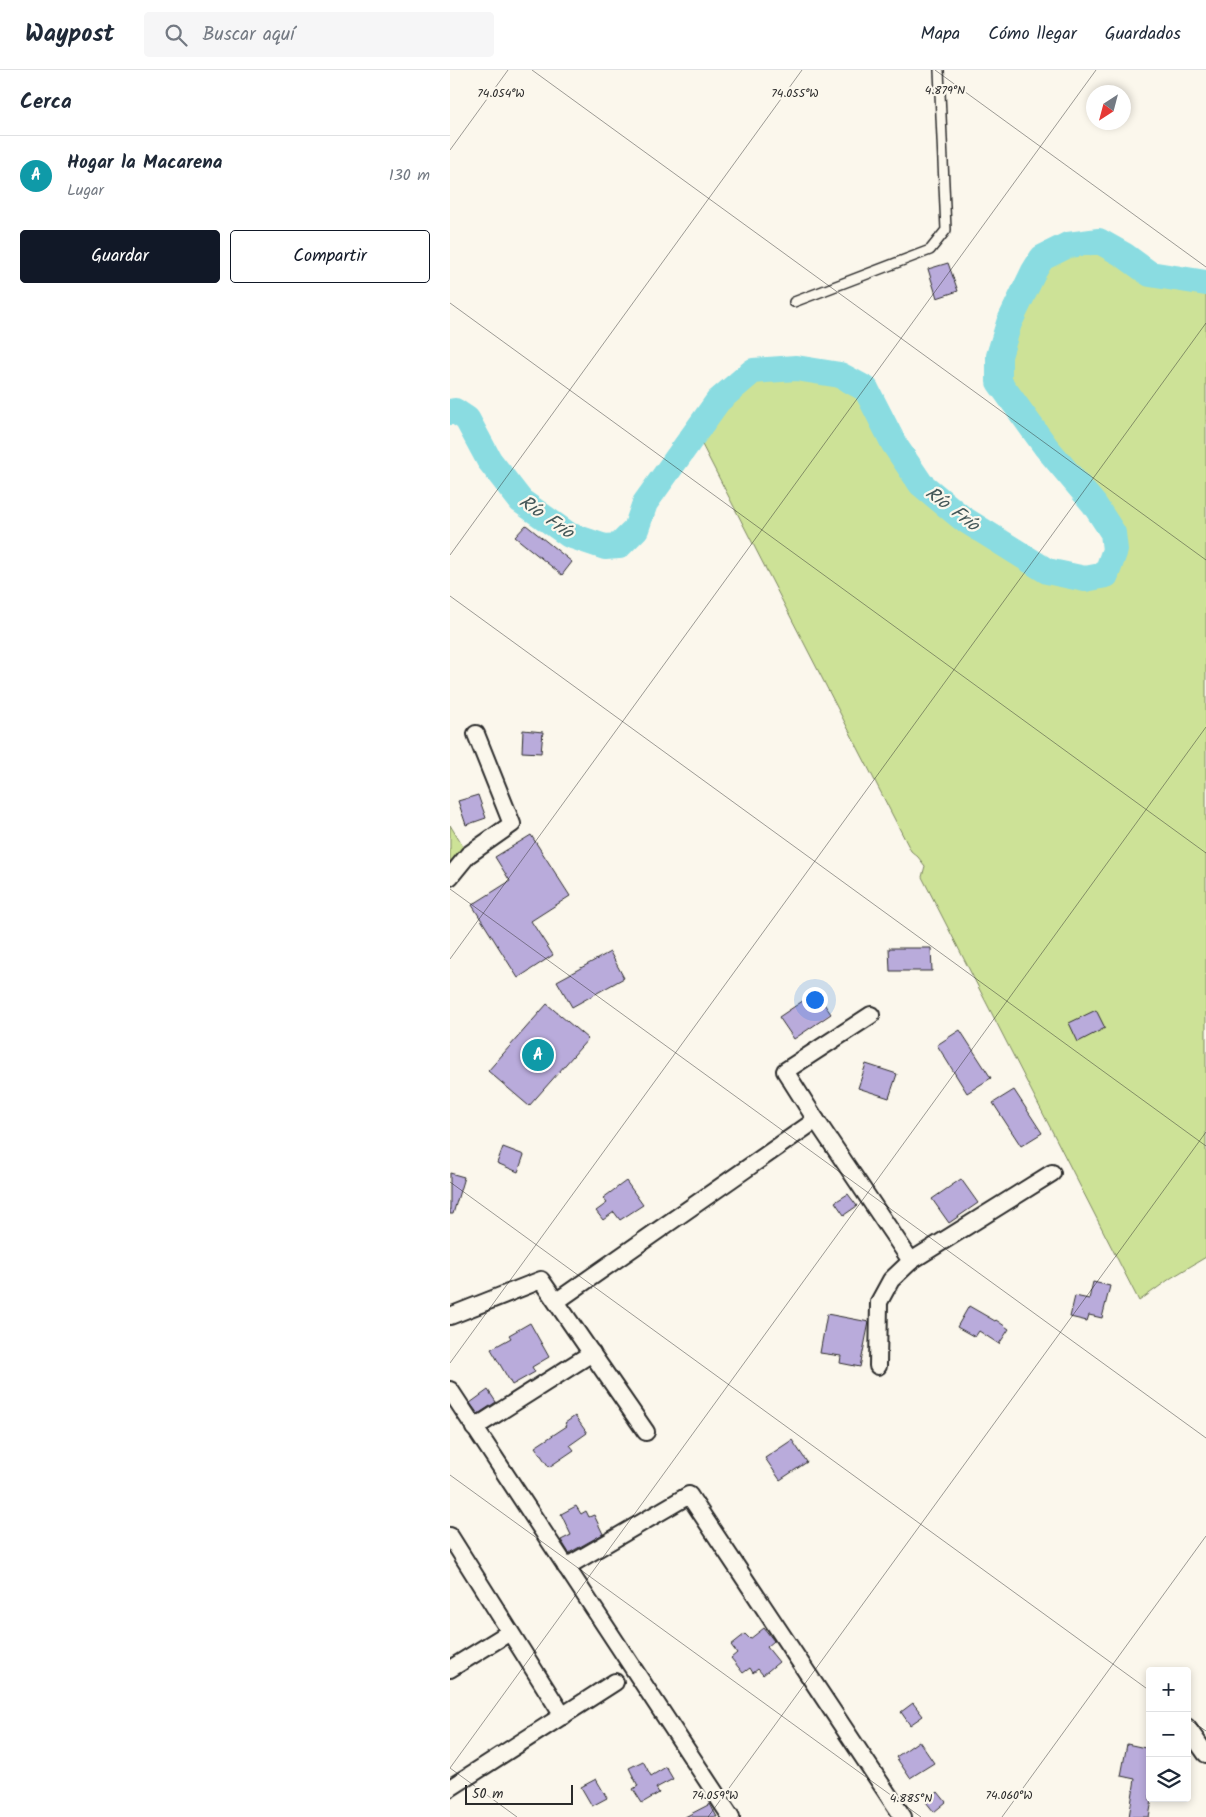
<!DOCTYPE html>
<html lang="es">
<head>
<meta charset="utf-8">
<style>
	:root { --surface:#fff; --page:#f6f6f7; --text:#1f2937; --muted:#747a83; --line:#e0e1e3; --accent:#111827 }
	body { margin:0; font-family:Kalam,sans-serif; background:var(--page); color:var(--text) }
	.controls { position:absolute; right:15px; bottom:15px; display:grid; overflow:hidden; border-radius:5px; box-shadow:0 2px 8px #0003 }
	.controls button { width:45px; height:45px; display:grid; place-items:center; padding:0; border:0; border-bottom:1px solid var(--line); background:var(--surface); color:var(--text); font:25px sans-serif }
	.compass { position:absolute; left:636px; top:15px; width:45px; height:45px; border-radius:50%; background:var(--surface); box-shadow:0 2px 8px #0003; rotate:216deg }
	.scale { position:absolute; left:15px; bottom:12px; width:108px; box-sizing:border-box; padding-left:5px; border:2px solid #2b2b2b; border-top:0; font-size:14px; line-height:18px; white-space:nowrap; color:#2b2b2b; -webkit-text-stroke:4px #fbf7ec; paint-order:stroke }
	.you { position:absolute; left:364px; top:929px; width:18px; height:18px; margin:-12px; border:4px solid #fff; border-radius:50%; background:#1a73e8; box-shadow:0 0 0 8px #1a73e833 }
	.badge { display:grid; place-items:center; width:32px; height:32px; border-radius:50%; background:var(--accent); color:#fff; font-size:16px; font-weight:700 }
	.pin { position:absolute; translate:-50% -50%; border:2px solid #fff; box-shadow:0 1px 5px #0006 }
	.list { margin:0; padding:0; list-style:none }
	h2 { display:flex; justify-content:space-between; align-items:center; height:65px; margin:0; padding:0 20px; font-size:21px }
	h2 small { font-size:16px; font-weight:400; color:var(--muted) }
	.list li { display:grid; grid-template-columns:32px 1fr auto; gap:15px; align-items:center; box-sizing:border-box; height:80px; padding:0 20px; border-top:1px solid var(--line) }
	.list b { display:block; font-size:19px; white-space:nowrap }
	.list p { margin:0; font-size:16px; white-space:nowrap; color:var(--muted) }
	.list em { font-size:16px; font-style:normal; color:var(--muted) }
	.actions { display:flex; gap:10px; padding:15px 20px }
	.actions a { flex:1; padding:11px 0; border:1px solid var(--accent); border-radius:5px; text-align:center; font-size:18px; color:var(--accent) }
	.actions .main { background:var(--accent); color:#fff }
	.icon { flex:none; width:28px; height:28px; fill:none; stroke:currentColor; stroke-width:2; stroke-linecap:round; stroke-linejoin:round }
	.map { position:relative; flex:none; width:756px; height:1747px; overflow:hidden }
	header { display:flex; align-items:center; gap:30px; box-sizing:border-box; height:70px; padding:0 25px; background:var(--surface); border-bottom:1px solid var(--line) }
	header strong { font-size:24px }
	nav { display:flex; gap:28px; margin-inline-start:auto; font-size:18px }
	.search { width:350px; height:45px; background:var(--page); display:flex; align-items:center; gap:12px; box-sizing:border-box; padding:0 18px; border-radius:5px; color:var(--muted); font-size:19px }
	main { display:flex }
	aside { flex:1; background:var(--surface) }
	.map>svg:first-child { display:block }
</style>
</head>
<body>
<header>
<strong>Waypost</strong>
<div class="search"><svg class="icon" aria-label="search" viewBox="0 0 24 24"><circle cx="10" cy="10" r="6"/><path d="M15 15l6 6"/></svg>Buscar aquí</div>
<nav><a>Mapa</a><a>Cómo llegar</a><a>Guardados</a></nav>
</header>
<main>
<aside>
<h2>Cerca<small></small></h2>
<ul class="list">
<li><span class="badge" style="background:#0f9aa8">A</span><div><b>Hogar la Macarena</b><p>Lugar</p></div><em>130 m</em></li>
</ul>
<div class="actions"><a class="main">Guardar</a><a>Compartir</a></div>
</aside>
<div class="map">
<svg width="756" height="1747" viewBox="0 0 756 1747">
	<rect width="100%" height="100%" fill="#fbf7ec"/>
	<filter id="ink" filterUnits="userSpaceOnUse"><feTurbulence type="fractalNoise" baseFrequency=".02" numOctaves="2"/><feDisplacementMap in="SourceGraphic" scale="10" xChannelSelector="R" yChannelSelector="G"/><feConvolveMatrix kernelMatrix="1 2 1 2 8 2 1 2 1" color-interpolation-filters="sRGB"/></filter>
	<g filter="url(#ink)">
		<g fill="#cde297" stroke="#7c8661">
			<polygon points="649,171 674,185 700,204 756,213 756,1187 721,1208 689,1231 472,807 475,796 468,787 461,781 246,363 268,331 303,301 346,298 390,305 416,319 444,374 471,414 512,448 597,501 635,509 655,505 665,480 663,463 644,434 596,377 549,312 549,286 559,253 584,201 592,188 618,175"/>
			<polygon points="0,755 18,785 0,807"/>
		</g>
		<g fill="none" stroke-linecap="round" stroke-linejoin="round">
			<polyline stroke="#8adce1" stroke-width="26" points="0,342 5,341 17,349 39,390 71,431 119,465 155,477 169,476 186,459 195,433 268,331 303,301 346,298 390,305 416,319 444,374 471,414 512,448 597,501 635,509 656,505 665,480 663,463 644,434 596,377 549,312 549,286 559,253 584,201 592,188 618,175 649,171 674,185 700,204 756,213"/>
		</g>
		<g fill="#b9abdb" stroke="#2b2b2b">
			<polygon points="498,193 508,221 487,228 478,199"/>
			<polygon points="76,455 122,492 112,505 65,467"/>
			<polygon points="73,660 93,662 91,683 72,682"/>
			<polygon points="28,725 36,748 16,755 8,731"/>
			<polygon points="81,765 120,826 81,851 103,885 68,908 22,835 60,811 45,787"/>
			<polygon points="439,878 481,878 482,901 440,901"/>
			<polygon points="160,882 174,908 122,937 107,911"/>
			<polygon points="366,922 381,944 344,969 329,947"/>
			<polygon points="97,934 138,969 79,1036 38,1001"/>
			<polygon points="646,940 655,958 628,972 619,953"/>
			<polygon points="510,960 541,1008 517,1023 487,975"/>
			<polygon points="416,994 447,1004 439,1028 408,1018"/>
			<polygon points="564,1020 592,1063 571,1076 543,1033"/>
			<polygon points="53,1077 74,1085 68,1102 47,1093"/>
			<polygon points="0,1103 14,1107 3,1144 0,1144"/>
			<polygon points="511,1109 528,1133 499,1153 482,1129"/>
			<polygon points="176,1111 193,1135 170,1150 164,1142 153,1150 146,1141 157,1133 153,1128"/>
			<polygon points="398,1124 407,1136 394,1145 385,1132"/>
			<polygon points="643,1212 660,1216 652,1248 639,1245 637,1251 620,1247 625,1226 639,1229"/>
			<polygon points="519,1236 545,1251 546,1250 559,1259 549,1274 529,1261 525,1267 507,1257"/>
			<polygon points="377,1244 419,1252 410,1297 390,1293 391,1286 370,1283"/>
			<polygon points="80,1253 99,1287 82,1297 85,1302 62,1315 41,1279 61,1268 59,1265"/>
			<polygon points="38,1320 46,1332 28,1344 20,1333"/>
			<polygon points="125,1346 137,1363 120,1375 124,1380 99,1397 85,1377 117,1356 115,1353"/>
			<polygon points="342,1370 357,1392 330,1410 315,1388"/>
			<polygon points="126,1436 131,1444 136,1441 139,1447 144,1445 153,1464 119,1483 111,1470 121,1465 111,1444"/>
			<polygon points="314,1558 324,1571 317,1577 329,1592 313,1605 308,1599 303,1603 300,1598 293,1603 281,1588 287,1583 281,1575 295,1564 300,1569"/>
			<polygon points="463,1633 473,1646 460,1655 451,1642"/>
			<polygon points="469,1671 484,1693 460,1708 446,1687"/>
			<polygon points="677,1674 700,1679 700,1730 702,1730 699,1747 679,1747 685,1709 671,1706"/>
			<polygon points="193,1691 201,1706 216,1697 223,1709 206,1718 209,1723 192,1733 183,1719 188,1716 179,1698"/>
			<polygon points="146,1709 157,1728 142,1736 131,1717"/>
			<polygon points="488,1722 496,1732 484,1742 476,1732"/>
			<polygon points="260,1734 267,1747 235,1747"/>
		</g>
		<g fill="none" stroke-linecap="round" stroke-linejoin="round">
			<defs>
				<polyline id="service" points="344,232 480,180 496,160 489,0"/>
				<g id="minor">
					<polyline points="0,807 18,785 62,754 26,664"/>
					<polyline points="421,945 335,1001 366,1050 461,1191"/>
					<polyline points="107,1231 366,1050"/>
					<polyline points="0,1246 91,1210 196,1362"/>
					<polyline points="428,1296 429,1232 441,1210 461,1191 602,1103"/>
					<polyline points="0,1320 281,1747"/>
					<polyline points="24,1358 142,1283"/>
					<polyline points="0,1466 113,1646"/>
					<polyline points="116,1497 239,1425 453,1747"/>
					<polyline points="0,1599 60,1562"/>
					<polyline points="737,1657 756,1684"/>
					<polyline points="0,1718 165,1612"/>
				</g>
			</defs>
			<use href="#service" stroke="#2b2b2b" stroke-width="12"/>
			<use href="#minor" stroke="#2b2b2b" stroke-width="20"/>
			<use href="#service" stroke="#fbf7ec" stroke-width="9"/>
			<use href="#minor" stroke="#fbf7ec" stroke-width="16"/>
		</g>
	</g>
	<path fill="none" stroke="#2b2b2b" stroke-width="1" stroke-opacity="0.45" d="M82,0L756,490M485,0L756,197M0,80L58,0M0,233L756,783M0,485L352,0M0,526L756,1076M0,819L756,1368M0,889L646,0M0,1112L700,1621M0,1293L756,253M0,1405L471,1747M737,1648L756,1661M0,1698L756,657M0,1698L67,1747M258,1747L756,1062M552,1747L756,1466"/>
	<g text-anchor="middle" stroke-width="4.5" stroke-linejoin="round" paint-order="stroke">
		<g font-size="19" font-style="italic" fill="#435758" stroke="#fbf7ec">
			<text transform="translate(503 438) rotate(37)" y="7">Río Frío</text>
			<text transform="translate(97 446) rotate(35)" y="7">Río Frío</text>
		</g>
	</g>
	<g font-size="12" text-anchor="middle" fill="#2b2b2b" stroke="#fbf7ec" stroke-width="4.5" stroke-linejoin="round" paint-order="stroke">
		<text x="495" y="24">4.879°N</text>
		<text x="51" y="27">74.054°W</text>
		<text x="345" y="27">74.055°W</text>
		<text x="265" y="1729">74.059°W</text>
		<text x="559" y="1729">74.060°W</text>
		<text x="461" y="1732">4.885°N</text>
	</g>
</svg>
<div class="controls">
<button>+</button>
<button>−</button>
<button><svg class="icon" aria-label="layers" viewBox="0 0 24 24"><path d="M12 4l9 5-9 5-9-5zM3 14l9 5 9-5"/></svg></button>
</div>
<svg class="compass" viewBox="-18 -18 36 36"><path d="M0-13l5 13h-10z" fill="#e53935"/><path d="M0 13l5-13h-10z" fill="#747a83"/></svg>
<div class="scale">50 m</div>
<div class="you"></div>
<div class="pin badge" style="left:88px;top:985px;background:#0f9aa8">A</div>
</div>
</main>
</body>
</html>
